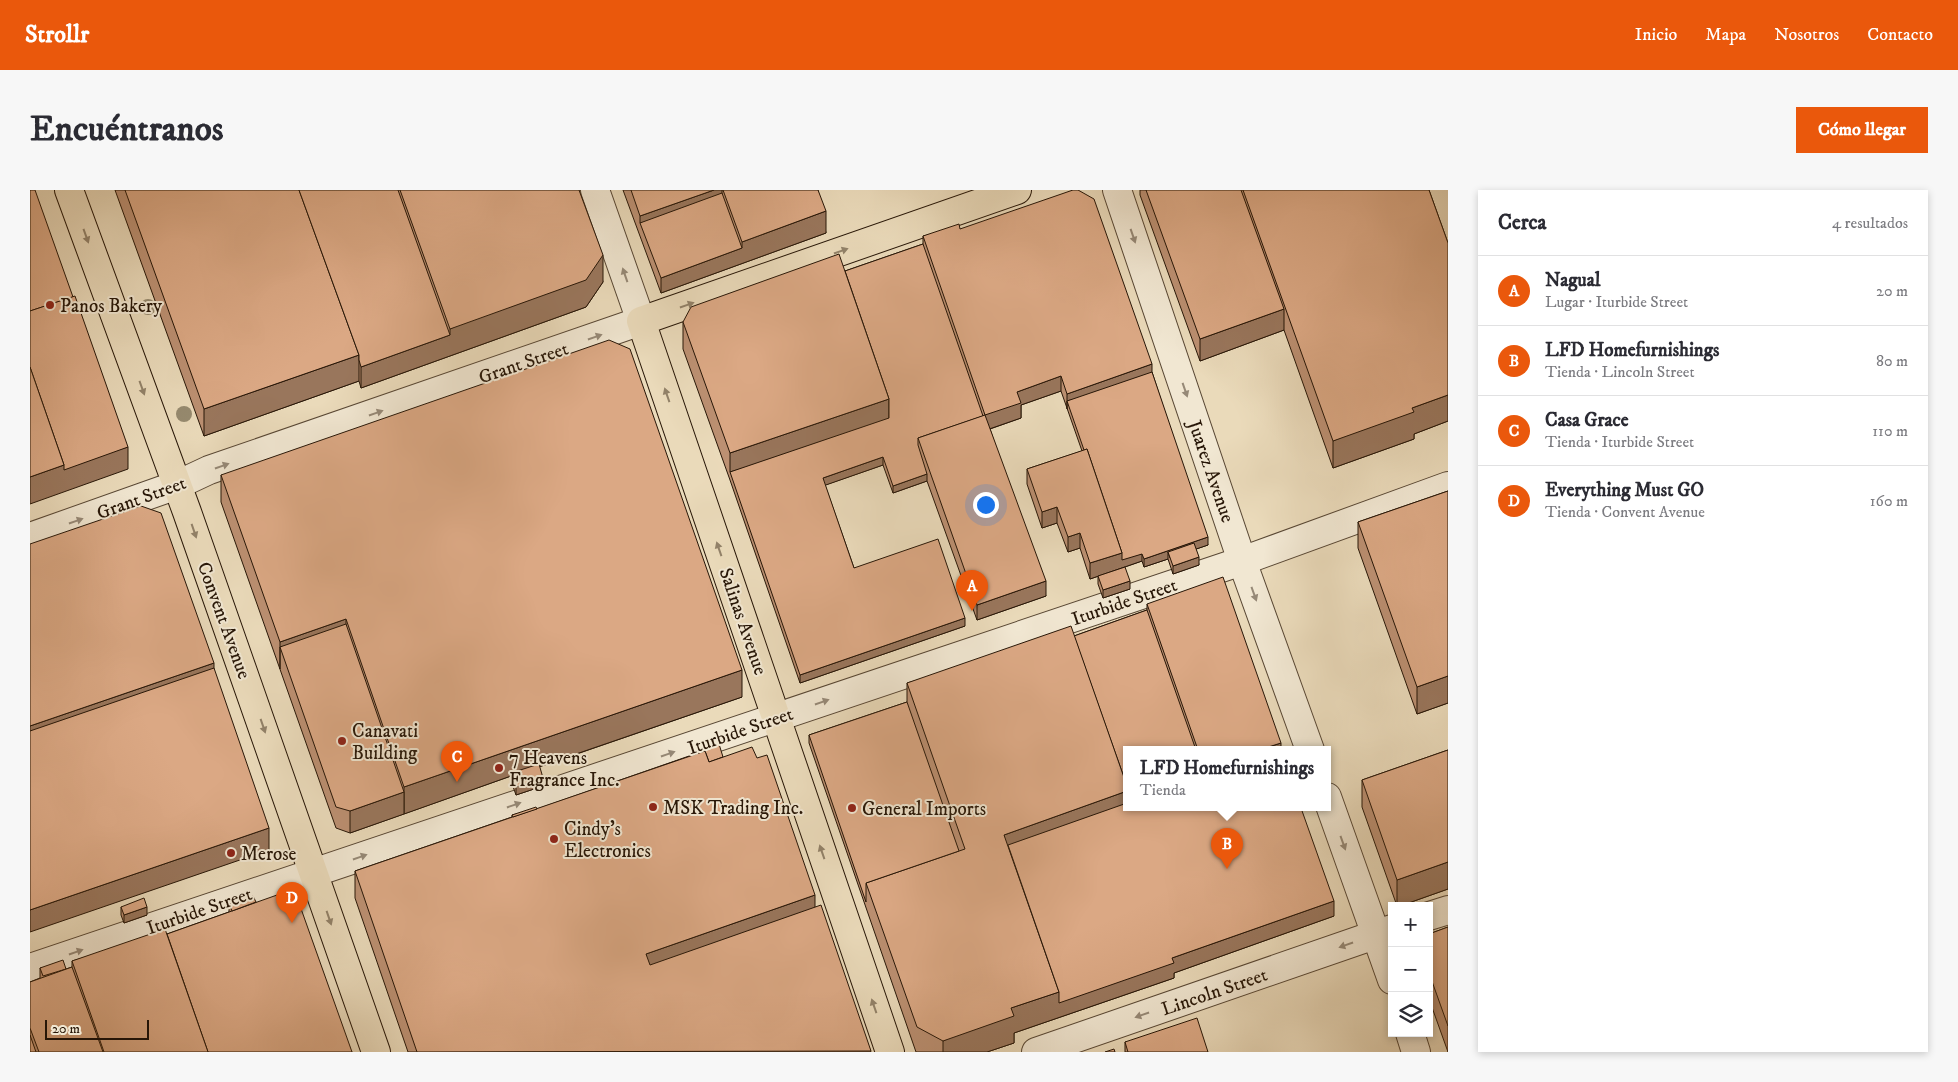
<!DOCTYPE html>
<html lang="es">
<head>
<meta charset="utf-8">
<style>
	:root { --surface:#fff; --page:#f7f7f7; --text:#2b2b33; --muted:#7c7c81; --line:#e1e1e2; --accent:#ea580c }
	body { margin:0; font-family:"IM FELL DW Pica",serif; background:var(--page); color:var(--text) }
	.controls { position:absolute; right:15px; bottom:15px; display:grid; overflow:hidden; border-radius:0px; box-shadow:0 2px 8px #0003 }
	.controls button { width:45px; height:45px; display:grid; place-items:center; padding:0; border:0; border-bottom:1px solid var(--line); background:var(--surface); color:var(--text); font:25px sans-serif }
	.scale { position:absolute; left:15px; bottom:12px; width:104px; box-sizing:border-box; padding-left:5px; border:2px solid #271607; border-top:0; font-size:14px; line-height:18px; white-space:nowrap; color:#271607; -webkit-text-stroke:4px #f1e7d2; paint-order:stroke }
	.you { position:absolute; left:955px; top:314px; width:18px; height:18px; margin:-12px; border:4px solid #fff; border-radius:50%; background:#1a73e8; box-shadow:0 0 0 8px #1a73e833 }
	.badge { display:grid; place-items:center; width:32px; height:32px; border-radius:50%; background:var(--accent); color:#fff; font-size:16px; font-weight:700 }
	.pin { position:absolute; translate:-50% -41px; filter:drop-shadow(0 1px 2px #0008) }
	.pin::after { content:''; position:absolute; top:26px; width:18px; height:15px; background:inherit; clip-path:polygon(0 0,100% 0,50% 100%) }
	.popup { position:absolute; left:1093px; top:556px; width:208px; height:65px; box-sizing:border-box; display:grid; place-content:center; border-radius:0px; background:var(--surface); filter:drop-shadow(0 1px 4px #0005); font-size:16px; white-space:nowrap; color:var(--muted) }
	.popup b { font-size:19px; color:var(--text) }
	.popup::after { content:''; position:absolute; left:50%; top:100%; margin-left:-10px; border:10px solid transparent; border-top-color:var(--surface) }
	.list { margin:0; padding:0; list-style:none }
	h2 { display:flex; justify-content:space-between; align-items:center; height:65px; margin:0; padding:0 20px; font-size:21px }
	h2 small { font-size:16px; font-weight:400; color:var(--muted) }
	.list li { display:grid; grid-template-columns:32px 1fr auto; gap:15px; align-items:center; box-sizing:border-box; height:70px; padding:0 20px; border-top:1px solid var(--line) }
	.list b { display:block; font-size:19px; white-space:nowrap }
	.list p { margin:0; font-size:16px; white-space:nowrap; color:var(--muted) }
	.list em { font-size:16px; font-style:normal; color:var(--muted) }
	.icon { flex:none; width:28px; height:28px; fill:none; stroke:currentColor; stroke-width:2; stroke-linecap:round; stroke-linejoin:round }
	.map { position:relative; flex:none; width:1418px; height:862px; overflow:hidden; border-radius:0px }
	header { display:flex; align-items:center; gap:30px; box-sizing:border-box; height:70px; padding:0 25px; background:var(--accent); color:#fff }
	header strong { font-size:24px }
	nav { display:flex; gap:28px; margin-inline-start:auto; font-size:18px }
	.intro { display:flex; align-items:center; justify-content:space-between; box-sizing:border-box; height:120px; padding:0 30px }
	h1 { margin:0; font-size:35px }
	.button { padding:12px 22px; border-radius:0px; background:var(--accent); color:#fff; font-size:18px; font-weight:700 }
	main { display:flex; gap:30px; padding:0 30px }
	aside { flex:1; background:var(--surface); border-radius:0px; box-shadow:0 2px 8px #0003 }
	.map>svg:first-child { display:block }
</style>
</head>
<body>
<header>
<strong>Strollr</strong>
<nav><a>Inicio</a><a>Mapa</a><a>Nosotros</a><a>Contacto</a></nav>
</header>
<div class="intro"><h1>Encuéntranos</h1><a class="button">Cómo llegar</a></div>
<main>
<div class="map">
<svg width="1418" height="862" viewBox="0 0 1418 862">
	<rect width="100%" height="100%" fill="#eadaba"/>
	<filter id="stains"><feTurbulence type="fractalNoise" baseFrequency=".004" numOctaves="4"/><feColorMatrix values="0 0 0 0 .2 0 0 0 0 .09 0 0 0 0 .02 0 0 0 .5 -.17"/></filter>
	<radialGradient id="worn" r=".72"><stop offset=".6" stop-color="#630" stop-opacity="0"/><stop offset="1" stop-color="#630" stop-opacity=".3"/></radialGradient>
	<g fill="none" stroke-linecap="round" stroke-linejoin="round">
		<defs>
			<g id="minor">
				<polyline points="1087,0 1212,371 1280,560"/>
				<polyline points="0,347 147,295 179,280 611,131"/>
				<polyline points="1297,607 1362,790"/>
				<polyline points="1399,726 1418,720"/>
				<polyline points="0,778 1212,371 1418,296"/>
				<polyline points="1380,843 1386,862"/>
				<polyline points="1006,862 1362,739"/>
			</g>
			<polyline id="tertiary" points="565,0 611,131"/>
			<g id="primary">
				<polyline points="39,0 157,322 346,862"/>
				<polyline points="860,862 611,131 987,0"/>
			</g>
		</defs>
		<use href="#minor" stroke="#584734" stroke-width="30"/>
		<use href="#tertiary" stroke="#584734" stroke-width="30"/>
		<use href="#primary" stroke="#271607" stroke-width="30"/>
		<use href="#minor" stroke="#f1e7d2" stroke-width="28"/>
		<use href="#tertiary" stroke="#f1e7d2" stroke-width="28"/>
		<use href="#primary" stroke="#eadaba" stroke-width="28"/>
	</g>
	<g fill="#968a6f">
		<circle cx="118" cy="117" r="8"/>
		<circle cx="154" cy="224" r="8"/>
	</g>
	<g fill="#bc9072" stroke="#271607">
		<polygon points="85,0 549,0 573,92 556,117 331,198 329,191 174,246"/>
		<polygon points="593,0 788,0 796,43 631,103"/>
		<polygon points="1110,0 1399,0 1418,53 1418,231 1384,244 1384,249 1303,278 1254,140 1170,171 1110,5"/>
		<polygon points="930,39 1122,182 1178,355 1166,359 1169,375 1143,384 1138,369 1114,377 1112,371 1060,389 1050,358 1038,362 1027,333 1012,338 997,294 997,279 1052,261 1031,201 991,215 991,228 960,239 1016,406 947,430 897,291 863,303 853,275 795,295 824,378 935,436 770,493 700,290 653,159 653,132 815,81 893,54 893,46"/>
		<polygon points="191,285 712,507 509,577 513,596 486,605 481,591 481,586 320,643 306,638 191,312"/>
		<polygon points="1418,301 1418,513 1387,524 1328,358 1328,332"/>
		<polygon points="1068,386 1100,399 1073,408 1068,394"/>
		<polygon points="1117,414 1251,560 1097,560 1304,726 1144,783 1144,788 984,843 984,853 957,862 886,862 779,553 779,545 877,512 877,493 1044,446 1117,420"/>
		<polygon points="1418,560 1418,699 1370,716 1367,716 1332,617 1332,590"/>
		<polygon points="662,563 693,567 785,717 841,862 378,862 325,708 325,681 482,627 482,625 507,619 662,565"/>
		<polygon points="226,712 322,862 0,862 0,792 10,788 10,778 36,779 42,777 42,771 137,744 199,722 199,714"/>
		<polygon points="91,717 117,725 94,733 91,725"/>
		<polygon points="1418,737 1418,862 1399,809 1399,744"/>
		<polygon points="1095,852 1178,862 1095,862"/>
	</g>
	<g fill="#99765c" stroke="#271607">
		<polygon points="684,0 692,0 692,19 610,33 610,26"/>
		<polygon points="796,21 796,43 631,103 631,88 712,58 712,52"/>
		<polygon points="573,65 573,92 556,117 331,198 331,177 420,145 420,139"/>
		<polygon points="1254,119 1254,140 1170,171 1170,149"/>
		<polygon points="329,165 329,191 174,246 174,219"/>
		<polygon points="1122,174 1122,190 1037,211 1037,219 1037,204"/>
		<polygon points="1031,186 1031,201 991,215 991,228 893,262 955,225 987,202"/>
		<polygon points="1418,205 1418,231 1384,244 1384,249 1303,278 1303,251 1382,218"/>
		<polygon points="859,209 859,236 700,282 700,263"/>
		<polygon points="98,257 98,279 0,314 0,287 34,275"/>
		<polygon points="853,267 853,275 793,296 793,288"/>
		<polygon points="897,284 897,291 863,303 863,296"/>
		<polygon points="1027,317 1027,333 1012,338 1012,322"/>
		<polygon points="1050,343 1050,358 1038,362 1038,347"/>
		<polygon points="1178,347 1178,355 1140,368 1138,362 1138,369 1114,377 1114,369"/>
		<polygon points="1092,363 1112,364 1112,371 1060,389 1060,373"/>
		<polygon points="1169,367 1169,375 1143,384 1143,376"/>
		<polygon points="1016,391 1016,406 947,430 947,415"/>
		<polygon points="1100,391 1100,399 1073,408 1073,400"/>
		<polygon points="935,428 935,436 770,493 770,485"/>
		<polygon points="316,429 316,455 250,457 250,479 250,452"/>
		<polygon points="184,473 184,500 0,563 0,536"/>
		<polygon points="712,480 712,507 482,586 481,583 481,586 374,624 374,597"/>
		<polygon points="1418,486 1418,513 1387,524 1387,497"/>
		<polygon points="1251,553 1251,560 1229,560"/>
		<polygon points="513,588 513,596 486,605 486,597"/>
		<polygon points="1097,601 1097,618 979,670 974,645"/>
		<polygon points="374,602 374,624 320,643 320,621"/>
		<polygon points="239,638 239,660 0,742 0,720"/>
		<polygon points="1418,672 1418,699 1370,716 1367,716 1367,690"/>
		<polygon points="785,705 785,732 616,791 616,764"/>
		<polygon points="1304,711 1304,726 1144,783 1144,788 984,843 984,853 957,862 913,862 913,851 981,818 1029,802 1142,768"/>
		<polygon points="117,717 117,725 94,733 94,725"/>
	</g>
	<g fill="#dba884" stroke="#271607">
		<polygon points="0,0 5,0 43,107 0,121"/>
		<polygon points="95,0 269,0 329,165 174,219"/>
		<polygon points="269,0 368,0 420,145 331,177 329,170 329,165"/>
		<polygon points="370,0 549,0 573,65 556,90 420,139"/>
		<polygon points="601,0 684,0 610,26"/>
		<polygon points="693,0 788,0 796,21 712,52"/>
		<polygon points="1043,0 1048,0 1064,9 1122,174 1037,204 1031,186 987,202 991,213 955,225 893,46 929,34 930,39"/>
		<polygon points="1116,0 1211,0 1254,119 1170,149"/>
		<polygon points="1213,0 1399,0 1418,53 1418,205 1382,218 1384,222 1303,251"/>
		<polygon points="692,3 712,58 631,88 610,33"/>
		<polygon points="893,54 953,226 888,248 888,255 897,284 863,296 853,267 793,288 824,378 908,349 935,428 770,485 700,282 859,228 859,209 815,81"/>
		<polygon points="809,64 859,209 700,263 653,132 661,117"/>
		<polygon points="45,106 98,257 34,280 34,275 0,177 0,121"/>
		<polygon points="579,150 600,159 712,480 374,597 316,429 250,452 191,285"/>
		<polygon points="0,177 34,275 0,287"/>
		<polygon points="1122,182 1178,347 1114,369 1112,364 1092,370 1092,363 1057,259 1054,260 1037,211"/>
		<polygon points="955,225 1016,391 947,415 888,248"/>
		<polygon points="1057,259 1092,363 1060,373 1050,343 1038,347 1027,317 1012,322 997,279"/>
		<polygon points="1418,301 1418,486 1387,497 1328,332"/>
		<polygon points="111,316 131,323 184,473 0,536 0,354"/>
		<polygon points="1164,353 1169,367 1143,376 1138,362"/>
		<polygon points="1095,377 1100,391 1073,400 1068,386"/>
		<polygon points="1193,387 1251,553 1229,560 1168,560 1117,414"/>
		<polygon points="1117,420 1166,560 1097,560 1097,596 1044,446"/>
		<polygon points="316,434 374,602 320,621 306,617 250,457"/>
		<polygon points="1041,436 1097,596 1097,601 974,645 1029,802 981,818 984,826 913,851 887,837 836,693 935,659 877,493"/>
		<polygon points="184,478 239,638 0,720 0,541"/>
		<polygon points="877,512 929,661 836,693 836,712 779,545"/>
		<polygon points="689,554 693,567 679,572 675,561 663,565 662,563"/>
		<polygon points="722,557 727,568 737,565 785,705 616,764 620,775 791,715 841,861 387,862 325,681 675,561 679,572"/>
		<polygon points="1418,560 1418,672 1367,690 1332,590"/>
		<polygon points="509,574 513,588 486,597 481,583"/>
		<polygon points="1097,613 1097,618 1271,618 1304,711 1142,768 1144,773 1029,813 1029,802 978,655"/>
		<polygon points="506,617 507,619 483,627 482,625"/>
		<polygon points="264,699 322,862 178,862 137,744"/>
		<polygon points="223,706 226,712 202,721 199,714"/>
		<polygon points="114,708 117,717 94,725 91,717"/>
		<polygon points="1418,737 1418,836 1399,783 1399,744"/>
		<polygon points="135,739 178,862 74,862 42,771"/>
		<polygon points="33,770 36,779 13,786 10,778"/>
		<polygon points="42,777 73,862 9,862 0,838 0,792"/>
		<polygon points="1167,828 1178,862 1098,862 1095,852"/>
		<polygon points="0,845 6,862 0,862"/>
		<polygon points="1084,859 1085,862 1075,862"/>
	</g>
	<defs><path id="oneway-solid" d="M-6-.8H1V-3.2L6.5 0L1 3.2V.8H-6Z" transform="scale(1.25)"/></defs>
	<g fill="#928269">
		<use href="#oneway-solid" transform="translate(56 46) rotate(70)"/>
		<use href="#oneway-solid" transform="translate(811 61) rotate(-19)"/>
		<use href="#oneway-solid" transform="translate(657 115) rotate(-19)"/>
		<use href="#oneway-solid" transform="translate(112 198) rotate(70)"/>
		<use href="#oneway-solid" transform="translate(637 205) rotate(-109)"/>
		<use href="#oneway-solid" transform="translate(164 341) rotate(71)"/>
		<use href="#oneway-solid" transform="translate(689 359) rotate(-109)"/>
		<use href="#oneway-solid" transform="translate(233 536) rotate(71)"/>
		<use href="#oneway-solid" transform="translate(792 662) rotate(-109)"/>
		<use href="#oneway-solid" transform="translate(299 728) rotate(71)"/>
		<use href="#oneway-solid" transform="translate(844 816) rotate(-109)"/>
	</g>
	<g fill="#968977">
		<use href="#oneway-solid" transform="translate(1103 46) rotate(71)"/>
		<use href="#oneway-solid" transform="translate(595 85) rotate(-109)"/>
		<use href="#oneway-solid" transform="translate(565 147) rotate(-19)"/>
		<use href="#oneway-solid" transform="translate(1155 200) rotate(71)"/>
		<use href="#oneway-solid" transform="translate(346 223) rotate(-19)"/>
		<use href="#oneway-solid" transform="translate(192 276) rotate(-19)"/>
		<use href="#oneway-solid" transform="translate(46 331) rotate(-19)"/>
		<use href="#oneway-solid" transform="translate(1224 404) rotate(70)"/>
		<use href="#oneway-solid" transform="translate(792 512) rotate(-19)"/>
		<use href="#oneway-solid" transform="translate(638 564) rotate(-19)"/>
		<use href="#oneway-solid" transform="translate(484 615) rotate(-19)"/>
		<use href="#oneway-solid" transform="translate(1313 653) rotate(70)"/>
		<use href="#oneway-solid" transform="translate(330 667) rotate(-19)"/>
		<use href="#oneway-solid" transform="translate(1316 755) rotate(161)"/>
		<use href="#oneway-solid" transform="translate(46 762) rotate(-19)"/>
		<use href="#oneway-solid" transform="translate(1112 825) rotate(161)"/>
	</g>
	<g fill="#8f2418" stroke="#f1e7d2" stroke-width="2">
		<circle cx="20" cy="115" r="5"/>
		<circle cx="312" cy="551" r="5"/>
		<circle cx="469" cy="578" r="5"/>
		<circle cx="623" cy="617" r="5"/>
		<circle cx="822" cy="618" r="5"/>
		<circle cx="524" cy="649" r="5"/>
		<circle cx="201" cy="663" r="5"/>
	</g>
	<g text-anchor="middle" stroke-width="4" stroke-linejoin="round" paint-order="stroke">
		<g font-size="19" fill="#271607" stroke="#f1e7d2" text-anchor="start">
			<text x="30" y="122">Panos Bakery</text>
			<text x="322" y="547">Canavati<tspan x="322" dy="22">Building</tspan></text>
			<text x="479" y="574">7 Heavens<tspan x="479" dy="22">Fragrance Inc.</tspan></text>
			<text x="633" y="624">MSK Trading Inc.</text>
			<text x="832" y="625">General Imports</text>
			<text x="534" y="645">Cindy's<tspan x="534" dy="22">Electronics</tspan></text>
			<text x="211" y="670">Merose</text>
		</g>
		<g font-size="19" fill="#271607" stroke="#f1e7d2">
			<text transform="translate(493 172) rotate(-19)" y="7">Grant Street</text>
			<text transform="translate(1182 281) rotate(71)" y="7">Juarez Avenue</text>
			<text transform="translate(111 307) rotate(-20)" y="7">Grant Street</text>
			<text transform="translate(1094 411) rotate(-19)" y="7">Iturbide Street</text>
			<text transform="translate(195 430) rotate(70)" y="7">Convent Avenue</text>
			<text transform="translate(714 431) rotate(71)" y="7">Salinas Avenue</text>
			<text transform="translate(710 540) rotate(-19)" y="7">Iturbide Street</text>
			<text transform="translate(169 720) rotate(-19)" y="7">Iturbide Street</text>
			<text transform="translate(1184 801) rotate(-19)" y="7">Lincoln Street</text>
		</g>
	</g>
	<rect width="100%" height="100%" filter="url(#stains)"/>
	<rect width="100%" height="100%" fill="url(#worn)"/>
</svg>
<div class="controls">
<button>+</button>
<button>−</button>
<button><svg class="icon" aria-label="layers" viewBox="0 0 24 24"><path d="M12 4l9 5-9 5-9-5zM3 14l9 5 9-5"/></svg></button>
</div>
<div class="scale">20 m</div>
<div class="you"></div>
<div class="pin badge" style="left:942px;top:421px">A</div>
<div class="pin badge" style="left:1197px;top:679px">B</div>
<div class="popup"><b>LFD Homefurnishings</b>Tienda</div>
<div class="pin badge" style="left:427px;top:592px">C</div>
<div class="pin badge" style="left:262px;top:733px">D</div>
</div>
<aside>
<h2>Cerca<small>4 resultados</small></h2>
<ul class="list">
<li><span class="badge">A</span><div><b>Nagual</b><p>Lugar · Iturbide Street</p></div><em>20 m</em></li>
<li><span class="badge">B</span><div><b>LFD Homefurnishings</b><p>Tienda · Lincoln Street</p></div><em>80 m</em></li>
<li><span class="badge">C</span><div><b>Casa Grace</b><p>Tienda · Iturbide Street</p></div><em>110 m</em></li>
<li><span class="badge">D</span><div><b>Everything Must GO</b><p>Tienda · Convent Avenue</p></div><em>160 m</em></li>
</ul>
</aside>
</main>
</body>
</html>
